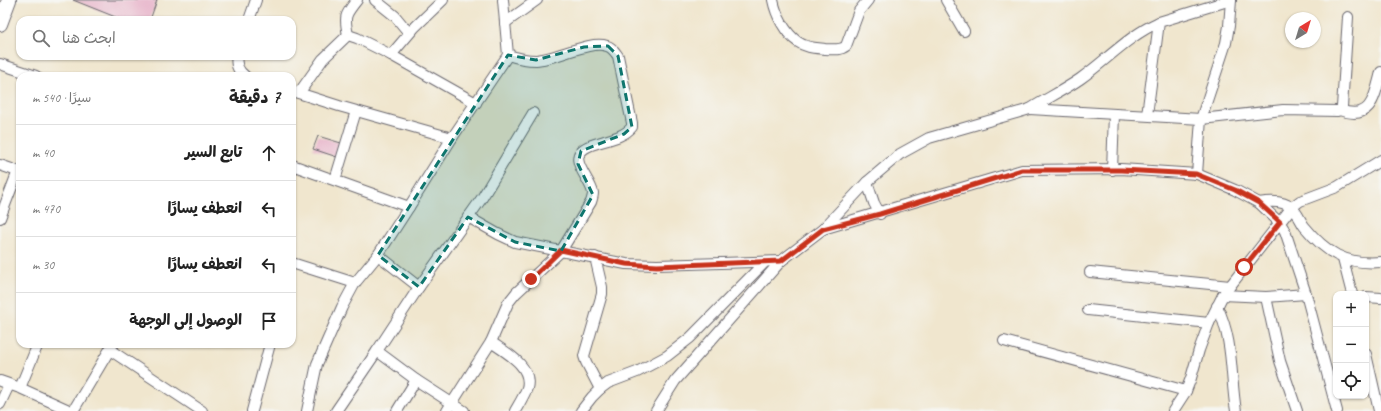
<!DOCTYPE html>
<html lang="ar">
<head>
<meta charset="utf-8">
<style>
	:root { --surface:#fff; --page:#f6f6f6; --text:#222; --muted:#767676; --line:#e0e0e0 }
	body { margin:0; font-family:Caveat,"Playpen Sans Arabic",sans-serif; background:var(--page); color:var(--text); direction:rtl }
	.controls { position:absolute; right:12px; bottom:12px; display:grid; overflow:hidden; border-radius:8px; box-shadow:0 1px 3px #0004 }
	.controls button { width:36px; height:36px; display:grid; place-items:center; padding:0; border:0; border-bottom:1px solid var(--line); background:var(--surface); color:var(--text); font:20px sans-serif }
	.compass { position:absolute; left:1285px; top:12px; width:36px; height:36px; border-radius:50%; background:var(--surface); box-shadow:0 1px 3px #0004; rotate:38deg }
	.stop { position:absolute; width:12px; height:12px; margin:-9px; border:3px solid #c8321e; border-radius:50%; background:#fff }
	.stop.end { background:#c8321e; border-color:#fff; box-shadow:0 1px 4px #0008 }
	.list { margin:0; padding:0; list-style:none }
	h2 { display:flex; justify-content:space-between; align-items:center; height:52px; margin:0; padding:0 16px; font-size:17px }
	h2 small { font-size:13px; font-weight:400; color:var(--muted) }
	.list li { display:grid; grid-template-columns:26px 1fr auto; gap:12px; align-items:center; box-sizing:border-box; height:56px; padding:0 16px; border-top:1px solid var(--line) }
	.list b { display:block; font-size:15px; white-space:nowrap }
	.list em { font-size:13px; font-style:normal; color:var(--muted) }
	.icon { flex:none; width:22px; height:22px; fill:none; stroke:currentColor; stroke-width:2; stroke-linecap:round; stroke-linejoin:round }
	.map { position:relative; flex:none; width:1381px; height:411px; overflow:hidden; direction:ltr }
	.search { position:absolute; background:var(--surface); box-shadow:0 1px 3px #0004; left:16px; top:16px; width:280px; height:44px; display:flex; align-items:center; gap:10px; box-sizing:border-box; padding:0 14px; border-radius:12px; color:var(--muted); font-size:15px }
	.panel { position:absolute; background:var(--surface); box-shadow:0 1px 3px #0004; left:16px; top:72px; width:280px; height:276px; border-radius:12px; direction:rtl }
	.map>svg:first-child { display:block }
</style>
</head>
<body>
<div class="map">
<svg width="1381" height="411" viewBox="0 0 1381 411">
	<rect width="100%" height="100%" fill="#f6f6f2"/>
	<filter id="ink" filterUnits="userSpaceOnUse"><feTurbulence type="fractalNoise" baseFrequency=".025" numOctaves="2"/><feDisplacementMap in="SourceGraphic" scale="8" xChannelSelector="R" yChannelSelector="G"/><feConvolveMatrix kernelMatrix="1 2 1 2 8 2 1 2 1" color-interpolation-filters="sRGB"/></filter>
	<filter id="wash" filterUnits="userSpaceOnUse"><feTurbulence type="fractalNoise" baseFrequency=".012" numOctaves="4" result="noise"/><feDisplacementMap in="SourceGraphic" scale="16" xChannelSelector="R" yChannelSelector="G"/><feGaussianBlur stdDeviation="0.9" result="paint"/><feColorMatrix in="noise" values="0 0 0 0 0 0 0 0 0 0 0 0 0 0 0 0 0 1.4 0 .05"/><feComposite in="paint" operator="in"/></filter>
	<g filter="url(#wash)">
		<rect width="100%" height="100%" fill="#f0e6ce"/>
		<g id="blocks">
			<g fill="#e7b2c9">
				<polygon points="73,0 157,0 150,20 123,20"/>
				<polygon points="318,136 341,143 337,157 313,149"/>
			</g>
		</g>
	</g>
	<g filter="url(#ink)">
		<use href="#blocks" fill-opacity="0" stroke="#6a676e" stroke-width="1"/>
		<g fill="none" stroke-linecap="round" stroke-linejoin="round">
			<defs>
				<g id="street">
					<polyline points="375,0 395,16 409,33"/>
					<path d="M773,0C776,15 785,33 798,42C806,48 816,48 825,49C832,49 840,51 846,46L859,11L868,0"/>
					<polyline points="946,0 964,31"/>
					<polyline points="249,20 256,0"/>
					<path d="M1159,22C1128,36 1107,60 1080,79C1064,90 1046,99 1030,109L1201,119L1283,110L1337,111L1340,110L1342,107L1348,17"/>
					<polyline points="505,23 537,0"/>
					<path d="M348,35C344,16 345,15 357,0"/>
					<polyline points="391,55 414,28 443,0"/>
					<path d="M237,56C235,65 238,71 245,76"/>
					<polyline points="0,64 36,76"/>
					<polyline points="292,91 339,106 452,138"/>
					<polyline points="299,93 323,59 348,35 357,38 391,55 476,103"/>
					<path d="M1340,110C1372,122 1375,95 1381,72"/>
					<polyline points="1147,115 1159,22 1231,0"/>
					<polyline points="0,165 20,172"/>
					<polyline points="292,165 409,207"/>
					<polyline points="1112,170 1114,114"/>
					<polyline points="1197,174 1201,119 1226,43 1229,26 1231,0"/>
					<polyline points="335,180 356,111"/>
					<polyline points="867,182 874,203 880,214"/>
					<path d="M1259,203C1270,201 1283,200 1292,208C1297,212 1300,220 1304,226C1326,253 1345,265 1381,262"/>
					<polyline points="468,217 498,234 515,242 626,264 657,265 781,261"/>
					<polyline points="0,218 18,171"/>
					<polyline points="823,229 867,182 900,154 929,138 1030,109"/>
					<polyline points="378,255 419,287"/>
					<polyline points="595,257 602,287 602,294 584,356 586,362 600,389"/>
					<polyline points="1343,259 1352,294"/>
					<polyline points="292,263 355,283"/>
					<polyline points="1090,272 1230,286"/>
					<polyline points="1223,295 1266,297 1306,294"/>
					<polyline points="1266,297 1280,361 1297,411"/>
					<polyline points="1366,297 1381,298"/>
					<path d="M1217,306C1234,341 1230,374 1236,411"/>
					<polyline points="1088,310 1209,323"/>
					<polyline points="1004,341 1186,391"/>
					<path d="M491,342L508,303L516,293L561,251L591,202C592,199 593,196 593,193C590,177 564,157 589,146C603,140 622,139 632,127V123L618,56C615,52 612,47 607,46C589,40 557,59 536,60C527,60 517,58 508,55"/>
					<polyline points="110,350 202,411"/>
					<polyline points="1366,354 1379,411"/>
					<polyline points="0,381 20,388 71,411"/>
					<polyline points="20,388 38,344"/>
					<polyline points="0,404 9,385"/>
					<polyline points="73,411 113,344"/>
					<polyline points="252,411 270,344"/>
					<polyline points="307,411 317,364 342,307 355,283 378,255 409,207 452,138 508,55 503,0"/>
					<polyline points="336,411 377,351"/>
					<polyline points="397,411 416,380"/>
					<path d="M447,411L491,342C505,352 533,366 527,388C524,396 519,404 515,411"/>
					<polyline points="464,411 416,380 377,351 419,287 482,198 533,113"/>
					<polyline points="581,411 592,397 600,389 608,383 637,372 667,356 690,338 765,262"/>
					<polyline points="656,411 675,381 781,261 823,229 1022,170 1121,169 1197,174 1235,190 1259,203 1280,223 1285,231 1306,294 1337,411"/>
					<polyline points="1173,411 1186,391 1191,378 1199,350 1209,323 1223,295 1292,207 1300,201 1337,187 1381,160"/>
				</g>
				<polyline id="secondary" points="0,24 9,0"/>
			</defs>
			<use href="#street" stroke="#6a676e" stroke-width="12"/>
			<use href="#secondary" stroke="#6a676e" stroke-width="16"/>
			<use href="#street" stroke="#fff" stroke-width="10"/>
			<use href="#secondary" stroke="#fff" stroke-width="14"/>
		</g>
	</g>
	<g fill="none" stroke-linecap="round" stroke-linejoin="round" filter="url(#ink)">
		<polyline stroke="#c8321e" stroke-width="5" points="531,279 561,250 626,264 657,266 781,261 823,229 880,214 1022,170 1121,170 1196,174 1235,190 1259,203 1280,222 1244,267"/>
	</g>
	<path fill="#0f766e" fill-opacity="0.2" stroke="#0f766e" stroke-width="3" stroke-dasharray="8 5" stroke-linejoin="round" d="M608,46L618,56L632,127L624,134L581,151L578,164L593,195L561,251L515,242L468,217L419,287L378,255L508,55L536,60L584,47Z"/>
</svg>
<div class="controls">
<button>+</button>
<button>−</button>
<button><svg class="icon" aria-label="locate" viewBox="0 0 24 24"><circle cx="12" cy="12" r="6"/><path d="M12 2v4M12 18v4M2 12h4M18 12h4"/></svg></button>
</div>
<svg class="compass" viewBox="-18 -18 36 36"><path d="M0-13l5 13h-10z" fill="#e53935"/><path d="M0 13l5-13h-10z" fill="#767676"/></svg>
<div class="stop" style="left:1244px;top:267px"></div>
<div class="stop end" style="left:531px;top:279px"></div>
<div class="search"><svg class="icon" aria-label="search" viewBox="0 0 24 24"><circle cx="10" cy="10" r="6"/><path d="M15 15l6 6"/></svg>ابحث هنا</div>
<section class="panel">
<h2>7 دقيقة<small>سيرًا · 540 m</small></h2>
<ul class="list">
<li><svg class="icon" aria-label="ahead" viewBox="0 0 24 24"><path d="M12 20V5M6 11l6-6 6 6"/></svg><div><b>تابع السير</b></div><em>40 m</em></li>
<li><svg class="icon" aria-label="left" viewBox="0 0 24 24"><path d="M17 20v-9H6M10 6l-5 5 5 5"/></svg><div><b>انعطف يسارًا</b></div><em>470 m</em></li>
<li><svg class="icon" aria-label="left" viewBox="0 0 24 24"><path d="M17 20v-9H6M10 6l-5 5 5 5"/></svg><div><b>انعطف يسارًا</b></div><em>30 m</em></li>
<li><svg class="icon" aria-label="arrive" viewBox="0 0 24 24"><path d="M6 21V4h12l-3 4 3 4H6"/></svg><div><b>الوصول إلى الوجهة</b></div></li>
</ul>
</section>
</div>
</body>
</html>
